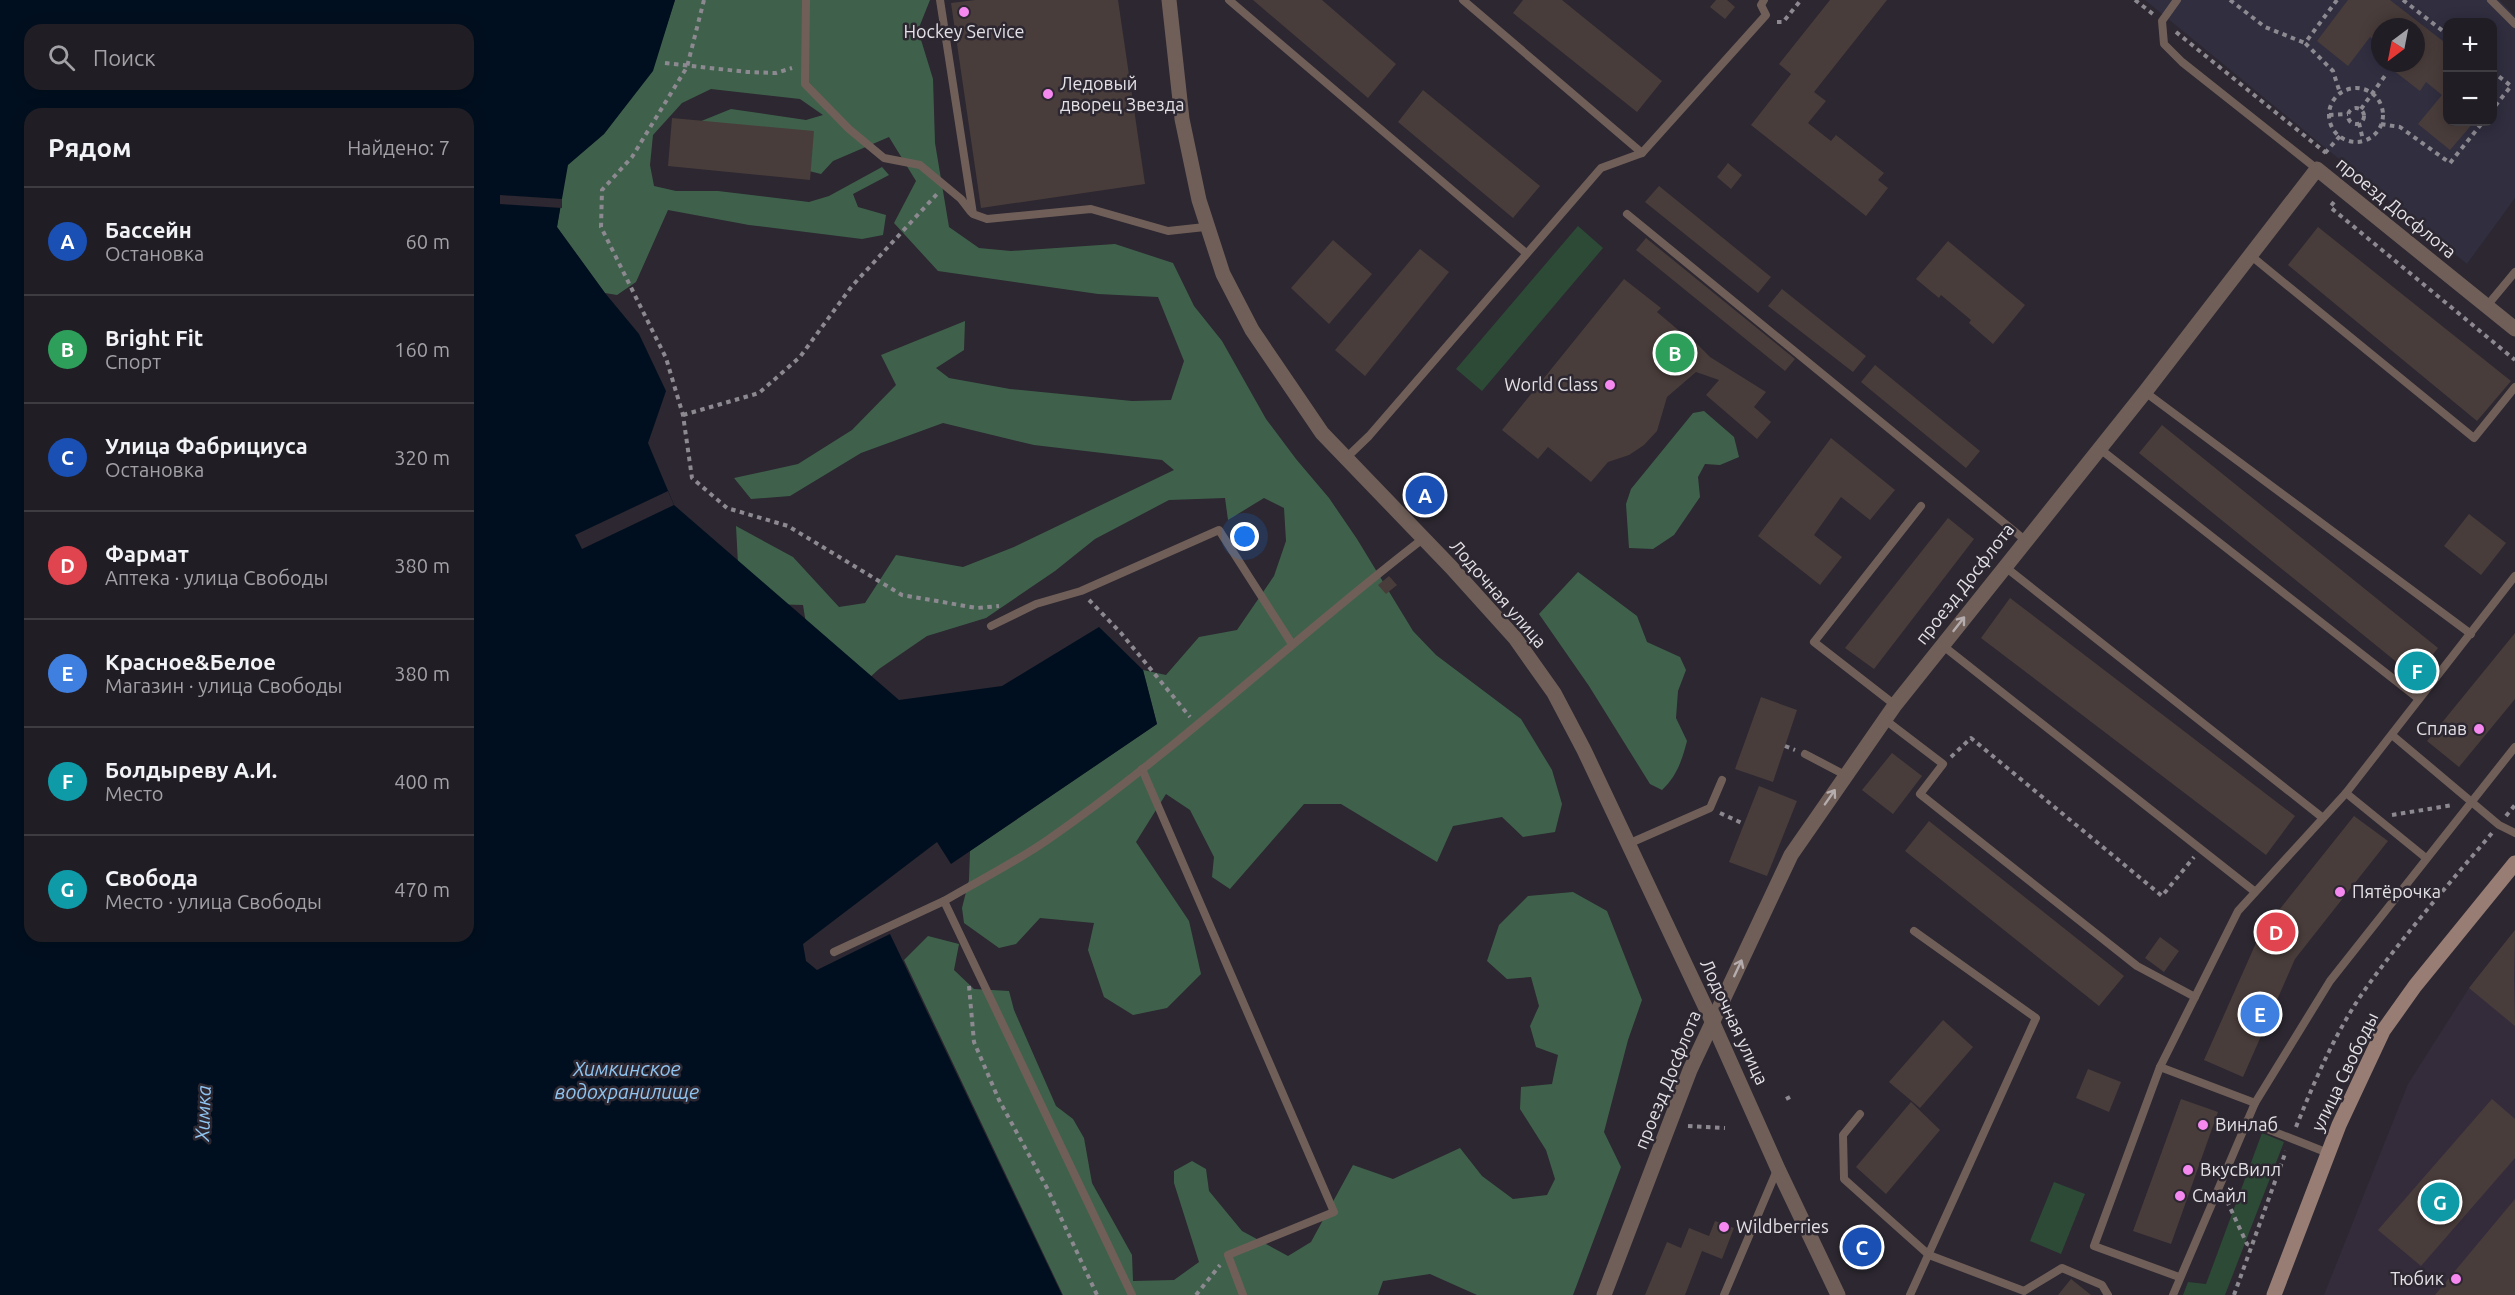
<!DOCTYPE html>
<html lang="ru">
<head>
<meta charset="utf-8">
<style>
	:root { --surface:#211d24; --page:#29262c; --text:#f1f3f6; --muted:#a2a2a6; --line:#3e3b41; --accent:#ea580c }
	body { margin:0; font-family:Ubuntu,sans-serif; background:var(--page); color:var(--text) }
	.controls { position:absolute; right:18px; top:18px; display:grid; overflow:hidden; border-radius:12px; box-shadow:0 3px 15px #0003 }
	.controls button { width:54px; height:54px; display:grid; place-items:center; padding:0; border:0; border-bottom:2px solid var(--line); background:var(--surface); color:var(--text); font:30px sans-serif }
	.compass { position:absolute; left:2371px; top:18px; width:54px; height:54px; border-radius:50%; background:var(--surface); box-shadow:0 3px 15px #0003; rotate:212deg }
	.you { position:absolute; left:1245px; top:537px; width:21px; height:21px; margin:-15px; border:4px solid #fff; border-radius:50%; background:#1a73e8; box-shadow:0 0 0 9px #1a73e833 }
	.badge { display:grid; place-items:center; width:39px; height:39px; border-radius:50%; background:var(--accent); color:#fff; font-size:20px; font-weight:700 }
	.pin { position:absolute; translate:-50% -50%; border:3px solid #fff; box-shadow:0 2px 6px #0006 }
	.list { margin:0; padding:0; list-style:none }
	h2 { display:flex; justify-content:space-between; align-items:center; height:78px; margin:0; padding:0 24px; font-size:26px }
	h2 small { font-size:20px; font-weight:400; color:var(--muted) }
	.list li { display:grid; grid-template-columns:39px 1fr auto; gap:18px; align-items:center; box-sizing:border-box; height:108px; padding:0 24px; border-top:2px solid var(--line) }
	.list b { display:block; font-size:22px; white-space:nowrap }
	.list p { margin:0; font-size:20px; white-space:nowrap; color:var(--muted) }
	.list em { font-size:20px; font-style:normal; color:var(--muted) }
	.icon { flex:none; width:33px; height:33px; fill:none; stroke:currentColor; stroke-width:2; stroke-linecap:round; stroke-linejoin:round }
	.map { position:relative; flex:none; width:2515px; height:1295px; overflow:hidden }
	.search { position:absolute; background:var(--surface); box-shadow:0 3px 15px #0003; left:24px; top:24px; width:450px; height:66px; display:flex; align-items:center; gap:15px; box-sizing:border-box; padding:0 21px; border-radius:18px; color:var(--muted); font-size:22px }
	.panel { position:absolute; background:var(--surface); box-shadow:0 3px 15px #0003; left:24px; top:108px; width:450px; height:834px; border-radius:18px }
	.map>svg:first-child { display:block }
</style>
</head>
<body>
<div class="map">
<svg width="2515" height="1295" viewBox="0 0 2515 1295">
	<rect width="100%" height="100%" fill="#2c2730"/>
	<polygon fill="#342c3b" points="2515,930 2515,1295 2324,1295 2408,1084 2469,988"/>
	<path fill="#302e3f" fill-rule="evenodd" d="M2145,0H2499L2515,16V198L2467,264ZM2448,22H2492V122H2448ZM2380,27H2416V63H2380Z"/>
	<g fill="#2d4a37">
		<polygon points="1578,226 1603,248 1482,391 1456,369"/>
		<polygon points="2262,1133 2284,1142 2225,1295 2183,1295 2188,1282 2206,1284"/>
		<polygon points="2054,1182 2085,1194 2061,1254 2030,1241"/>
	</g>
	<g fill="#3f614b">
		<polygon points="675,0 930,0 918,30 933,79 935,143 949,227 979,248 1011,251 1115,244 1173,263 1194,306 1222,341 1266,419 1296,459 1329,498 1357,539 1413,631 1436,655 1521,719 1552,770 1562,804 1555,832 1523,837 1502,817 1453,826 1437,862 1341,804 1304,804 1230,889 1212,877 1214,857 1190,810 1166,794 1136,842 1189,921 1201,974 1167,1008 1133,1015 1104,997 1088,950 1094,923 1040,918 1016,944 999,948 964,923 962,908 969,880 970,851 1157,724 1143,670 1166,675 1199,637 1237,630 1274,576 1286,541 1284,508 1264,498 1228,520 1225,498 1169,500 1095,539 1055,571 986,618 927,636 879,669 857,689 807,630 803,605 768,604 738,564 736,526 793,557 839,607 865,603 896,555 963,567 1014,547 1174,470 1162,460 1034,445 943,423 861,453 790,496 751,499 734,478 798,464 852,430 896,385 881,355 965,321 964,350 936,368 949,378 1010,389 1132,401 1171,400 1184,361 1158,297 1098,294 938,271 894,223 916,181 889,137 833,161 821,174 805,170 689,126 731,109 806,120 823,115 800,99 711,89 682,103 653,135 650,165 654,186 676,191 718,191 809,202 829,196 882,167 889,175 853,194 858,207 886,215 883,235 862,239 749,225 668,210 636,282 617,295 605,293 557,227 567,165 604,134 652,71"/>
		<polygon points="1704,411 1734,437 1739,457 1720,465 1705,464 1698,477 1700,497 1674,535 1653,549 1629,548 1626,504 1631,489 1693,413"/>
		<path d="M1578,572L1637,616L1647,642L1680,657L1686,670L1678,691L1676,718L1687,741C1682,760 1677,776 1662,790L1650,784L1589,686L1539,614Z"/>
		<polygon points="1573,892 1607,911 1642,1000 1628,1040 1604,1132 1621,1167 1573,1295 1477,1295 1430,1274 1383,1281 1378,1295 1063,1295 904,960 928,936 959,944 954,970 974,989 1009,991 1014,1010 1056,1106 1073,1119 1084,1138 1092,1183 1132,1255 1133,1281 1174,1280 1199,1262 1174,1183 1174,1171 1192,1161 1206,1169 1209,1191 1242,1231 1288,1256 1311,1242 1353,1165 1393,1179 1460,1148 1482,1176 1513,1199 1547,1195 1555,1179 1546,1150 1520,1109 1521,1087 1552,1084 1558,1055 1536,1047 1530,1026 1539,1006 1531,977 1507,979 1487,961 1499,925 1528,896"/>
	</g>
	<path fill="#000f1f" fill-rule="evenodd" d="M0,0H675L653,71L604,134L568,165L557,227L605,293L639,334L666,391L648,443L674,505L899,700L1002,686L1099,627L1143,670L1157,724L951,864L937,842L803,944L806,961L817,970L890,934L1062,1295H0ZM30,30H468V84H30ZM30,114H468V936H30Z"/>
	<g fill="#2c2730">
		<polygon points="500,195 562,199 562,208 500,204"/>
		<polygon points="668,491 674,505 582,549 575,535"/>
	</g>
	<g fill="#493d3b">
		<polygon points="975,0 1118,0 1145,184 981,208 951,3"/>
		<polygon points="1253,0 1322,0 1396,64 1368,98"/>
		<polygon points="1523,0 1562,0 1662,81 1637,112 1513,13"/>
		<polygon points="1716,0 1727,0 1735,7 1725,19 1710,7"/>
		<polygon points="1830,0 1887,0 1814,92 1826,101 1808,123 1831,141 1836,135 1884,173 1878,180 1888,188 1866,216 1751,125 1791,74 1779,64"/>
		<polygon points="2348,0 2390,0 2448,45 2448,122 2474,122 2450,150 2418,124 2442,95 2426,82 2420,91 2384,63 2416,63 2416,27 2380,27 2380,45 2370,37 2348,66 2317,41"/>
		<polygon points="1423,90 1540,186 1513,218 1398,122"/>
		<polygon points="672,118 814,131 810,180 668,166"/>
		<polygon points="1728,163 1742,175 1731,189 1717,177"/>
		<polygon points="1659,186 1771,277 1758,293 1645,202"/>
		<polygon points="2318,227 2511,381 2477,421 2288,265"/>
		<polygon points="1646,238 1795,359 1785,371 1636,250"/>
		<polygon points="1333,240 1372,274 1329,324 1291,288"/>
		<polygon points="1948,241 2025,305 1993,344 1969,323 1971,320 1941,295 1939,298 1916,279"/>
		<polygon points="1420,249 1449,272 1365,376 1335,350"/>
		<polygon points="1624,279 1661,308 1657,312 1689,339 1690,337 1710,357 1766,392 1754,407 1771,422 1757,439 1706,395 1719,380 1696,372 1667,397 1657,431 1644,445 1629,455 1608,462 1591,482 1548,447 1538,459 1502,430"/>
		<polygon points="1782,289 1866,356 1853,372 1768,306"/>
		<polygon points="1875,365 1980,451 1966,468 1861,382"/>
		<polygon points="2162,425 2438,648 2415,677 2139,453"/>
		<polygon points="1831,438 1895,490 1870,520 1841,497 1814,535 1842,557 1820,585 1758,536"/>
		<polygon points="2469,514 2506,543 2481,575 2444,546"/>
		<polygon points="1948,518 1974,539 1874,669 1845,648"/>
		<polygon points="1389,576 1397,585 1386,594 1378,585"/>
		<polygon points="2010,598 2295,816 2266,855 1981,638"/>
		<polygon points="2515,633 2515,699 2459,767 2427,741"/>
		<polygon points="1761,697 1797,710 1773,782 1735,769"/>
		<polygon points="1892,753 1922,776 1893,814 1862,790"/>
		<polygon points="1759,786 1797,801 1767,876 1729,862"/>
		<polygon points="2354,816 2388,841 2295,959 2243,1077 2204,1060 2260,934"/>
		<polygon points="1929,821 2124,976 2099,1006 1905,851"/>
		<polygon points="2515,930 2514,978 2515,1026 2469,988"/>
		<polygon points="2160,937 2179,951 2164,972 2145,958"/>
		<polygon points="1943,1020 1973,1047 1920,1108 1889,1082"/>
		<polygon points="2088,1069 2121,1082 2109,1112 2076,1098"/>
		<polygon points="2181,1099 2218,1112 2171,1244 2133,1231"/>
		<polygon points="2492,1099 2515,1119 2515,1158 2421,1266 2378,1230"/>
		<polygon points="1911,1102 1940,1130 1886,1194 1856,1167"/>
		<polygon points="2515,1199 2515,1295 2435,1295"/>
		<polygon points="1715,1221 1734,1228 1722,1259 1702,1251 1685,1295 1645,1295 1667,1242 1681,1248 1689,1228 1709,1236"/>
		<polygon points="2071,1279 2091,1295 2058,1295"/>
	</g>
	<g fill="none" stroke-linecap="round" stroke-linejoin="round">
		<g stroke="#8d8991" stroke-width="4" stroke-dasharray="4.5 4.5" stroke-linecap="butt">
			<polyline points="704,0 687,67 632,157 602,190 601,227 666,358 683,415 692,478 727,508 788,526 902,595 977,608 999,606"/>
			<polyline points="2135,0 2153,14"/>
			<polyline points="2230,0 2265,27 2305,43"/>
			<polyline points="2337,0 2305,43 2333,71 2340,93"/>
			<polyline points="2403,0 2448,35"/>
			<polyline points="1777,22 1783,22 1801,0"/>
			<polyline points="2176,32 2326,153"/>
			<polyline points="665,63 747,72 776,73 792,68"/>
			<polyline points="2492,71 2511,86 2492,110"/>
			<circle cx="2356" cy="115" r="27"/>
			<circle cx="2356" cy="116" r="8"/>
			<polyline points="2361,109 2387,73"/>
			<polyline points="2329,115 2348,114"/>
			<polyline points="2359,123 2363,140"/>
			<polyline points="2381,124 2400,127 2450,163 2483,122"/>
			<polyline points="2325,153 2340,136"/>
			<polyline points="2334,202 2330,207 2515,360"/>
			<polyline points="683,415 759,393 800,357 852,286 937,194"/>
			<polyline points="1089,600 1121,633 1190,717"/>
			<polyline points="1785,746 1795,750"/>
			<polyline points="1951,757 1971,738 2162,896 2194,857"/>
			<polyline points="1720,813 1744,824"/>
			<polyline points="2392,815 2453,805"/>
			<polyline points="2506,816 2515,805"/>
			<polyline points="969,986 974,1042 999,1100 1047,1188 1097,1295"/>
			<polyline points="1786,1099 1794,1095"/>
			<polyline points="1688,1126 1725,1128"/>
			<path d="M2296,1127C2315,1080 2335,1033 2364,991C2403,936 2448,885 2492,833"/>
			<polyline points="2227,1201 2247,1244 2252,1246"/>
			<polyline points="1196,1295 1220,1265"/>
			<polyline points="2234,1295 2286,1151"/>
		</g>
		<g stroke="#705f59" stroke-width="8">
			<polyline points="806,0 805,84 849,129 884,158 920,165 961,199 971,212"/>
			<polyline points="940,0 973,214 987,219 1091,209 1168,231 1205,227"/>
			<polyline points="1229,0 1526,253"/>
			<polyline points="1463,0 1642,153"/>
			<polyline points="2177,0 2162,21 2164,44 2182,62 2317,169"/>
			<polyline points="2491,0 2515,24"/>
			<polyline points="1627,214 2025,540"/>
			<polyline points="2250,255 2474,438 2515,387"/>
			<polyline points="2486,307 2515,272"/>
			<polyline points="2145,392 2471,634"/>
			<polyline points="2100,449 2419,699"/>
			<polyline points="1345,459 1369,436 1601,168 1642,153 1766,15 1761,5 1764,0"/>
			<polyline points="2004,566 2323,818"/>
			<polyline points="991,626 1036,604 1081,591 1219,530 1292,644"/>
			<polyline points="1942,645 2254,891"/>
			<polyline points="1895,705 1814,642 1921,506"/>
			<polyline points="1884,719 1943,764 1920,794 2137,966 2195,997"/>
			<polyline points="2392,735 2499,825 2515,833"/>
			<polyline points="1805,754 1845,775"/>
			<polyline points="1142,769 1334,1212 1228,1255 1243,1295"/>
			<polyline points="2346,793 2426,858"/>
			<polyline points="1628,844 1710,808 1722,780"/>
			<polyline points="834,952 944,901"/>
			<polyline points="2160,1067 2094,1246 2179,1277"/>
			<polyline points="2255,1103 2160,1067 2238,911 2346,793 2515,576"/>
			<polyline points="1860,1114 1843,1135 1844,1179 1929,1255 2024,1291 2062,1268 2102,1285 2108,1295"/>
			<polyline points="2247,1121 2328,1153"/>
			<path d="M1132,1295L944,901C978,881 1014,863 1046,841C1179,749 1296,636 1424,538"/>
			<polyline points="1724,1295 1777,1170"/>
			<polyline points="1910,1295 2036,1018 1914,931"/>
			<polyline points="2173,1295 2255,1103 2330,981 2515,747"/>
		</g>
		<polyline stroke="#705f59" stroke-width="15" points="1604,1295 1690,1070 1791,855 1895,705 2145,392 2317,169 2515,329"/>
		<polyline stroke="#705f59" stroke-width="15" points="1169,0 1182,119 1199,200 1223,274 1252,330 1322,433 1451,567 1515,638 1554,693 1584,750 1712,1021 1778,1169 1838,1295"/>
		<polyline stroke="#987d74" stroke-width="15" points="2274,1295 2339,1125 2383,1031 2415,986 2515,863"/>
	</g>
	<defs><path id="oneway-shaft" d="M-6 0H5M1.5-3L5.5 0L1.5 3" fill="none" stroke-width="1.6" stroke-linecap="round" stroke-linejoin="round" transform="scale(1.5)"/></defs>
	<g stroke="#b5acae">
		<use href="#oneway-shaft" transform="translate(1959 624) rotate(-52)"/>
		<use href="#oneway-shaft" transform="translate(1830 797) rotate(-55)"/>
		<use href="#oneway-shaft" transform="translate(1738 968) rotate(-65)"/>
	</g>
	<g fill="#f589ef" stroke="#2c2730" stroke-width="2">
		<circle cx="964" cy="12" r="6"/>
		<circle cx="1048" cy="94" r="6"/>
		<circle cx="1610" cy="385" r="6"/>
		<circle cx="2479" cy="729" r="6"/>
		<circle cx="2340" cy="892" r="6"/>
		<circle cx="2203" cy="1125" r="6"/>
		<circle cx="2188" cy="1170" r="6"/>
		<circle cx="2180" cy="1196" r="6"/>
		<circle cx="1724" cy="1227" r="6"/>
		<circle cx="2456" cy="1279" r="6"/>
	</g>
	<g text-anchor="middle" stroke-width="5" stroke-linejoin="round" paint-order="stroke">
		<g font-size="18" fill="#e3e0e6" stroke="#2c2730" text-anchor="start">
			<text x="964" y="38" text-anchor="middle">Hockey Service</text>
			<text x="1060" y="90">Ледовый<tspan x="1060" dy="21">дворец Звезда</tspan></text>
			<text x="1598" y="391" text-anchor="end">World Class</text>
			<text x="2467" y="735" text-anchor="end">Сплав</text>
			<text x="2352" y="898">Пятёрочка</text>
			<text x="2215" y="1131">Винлаб</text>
			<text x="2200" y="1176">ВкусВилл</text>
			<text x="2192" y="1202">Смайл</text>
			<text x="1736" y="1233">Wildberries</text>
			<text x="2444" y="1285" text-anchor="end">Тюбик</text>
		</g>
		<g font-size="18" fill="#e3e0e6" stroke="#2c2730">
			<text transform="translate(2396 208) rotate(39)" y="6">проезд Досфлота</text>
			<text transform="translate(1965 584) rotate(-52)" y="6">проезд Досфлота</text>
			<text transform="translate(1498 594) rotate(49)" y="6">Лодочная улица</text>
			<text transform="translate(1734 1022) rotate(65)" y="6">Лодочная улица</text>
			<text transform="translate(2345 1072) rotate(-64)" y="6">улица Свободы</text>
			<text transform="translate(1668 1080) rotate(-68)" y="6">проезд Досфлота</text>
		</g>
		<g font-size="20" font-style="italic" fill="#90c4f0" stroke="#2c2730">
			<text x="627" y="1076">Химкинское<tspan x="627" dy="23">водохранилище</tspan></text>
			<text transform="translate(203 1113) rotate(-88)" y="7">Химка</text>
		</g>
	</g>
</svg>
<div class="controls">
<button>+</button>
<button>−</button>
</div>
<svg class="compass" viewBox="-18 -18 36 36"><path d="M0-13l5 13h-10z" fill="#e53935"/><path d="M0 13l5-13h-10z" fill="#a2a2a6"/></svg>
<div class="you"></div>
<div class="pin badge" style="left:1425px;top:495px;background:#1a4fb4">A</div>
<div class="pin badge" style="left:1675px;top:353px;background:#2e9e5b">B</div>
<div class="pin badge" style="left:1862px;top:1247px;background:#1a4fb4">C</div>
<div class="pin badge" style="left:2276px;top:932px;background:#e0444e">D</div>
<div class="pin badge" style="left:2260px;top:1014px;background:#3f7fe0">E</div>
<div class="pin badge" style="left:2417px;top:671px;background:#0f9aa8">F</div>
<div class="pin badge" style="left:2440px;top:1202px;background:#0f9aa8">G</div>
<div class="search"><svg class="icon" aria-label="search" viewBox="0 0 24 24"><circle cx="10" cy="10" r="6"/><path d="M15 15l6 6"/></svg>Поиск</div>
<section class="panel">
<h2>Рядом<small>Найдено: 7</small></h2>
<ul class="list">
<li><span class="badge" style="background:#1a4fb4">A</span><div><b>Бассейн</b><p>Остановка</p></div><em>60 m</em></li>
<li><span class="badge" style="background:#2e9e5b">B</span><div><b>Bright Fit</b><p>Спорт</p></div><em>160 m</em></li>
<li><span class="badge" style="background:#1a4fb4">C</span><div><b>Улица Фабрициуса</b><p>Остановка</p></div><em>320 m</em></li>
<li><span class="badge" style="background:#e0444e">D</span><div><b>Фармат</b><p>Аптека · улица Свободы</p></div><em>380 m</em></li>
<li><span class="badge" style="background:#3f7fe0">E</span><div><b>Красное&amp;Белое</b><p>Магазин · улица Свободы</p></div><em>380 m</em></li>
<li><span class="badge" style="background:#0f9aa8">F</span><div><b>Болдыреву А.И.</b><p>Место</p></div><em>400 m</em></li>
<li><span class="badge" style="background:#0f9aa8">G</span><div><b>Свобода</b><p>Место · улица Свободы</p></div><em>470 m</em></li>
</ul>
</section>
</div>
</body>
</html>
